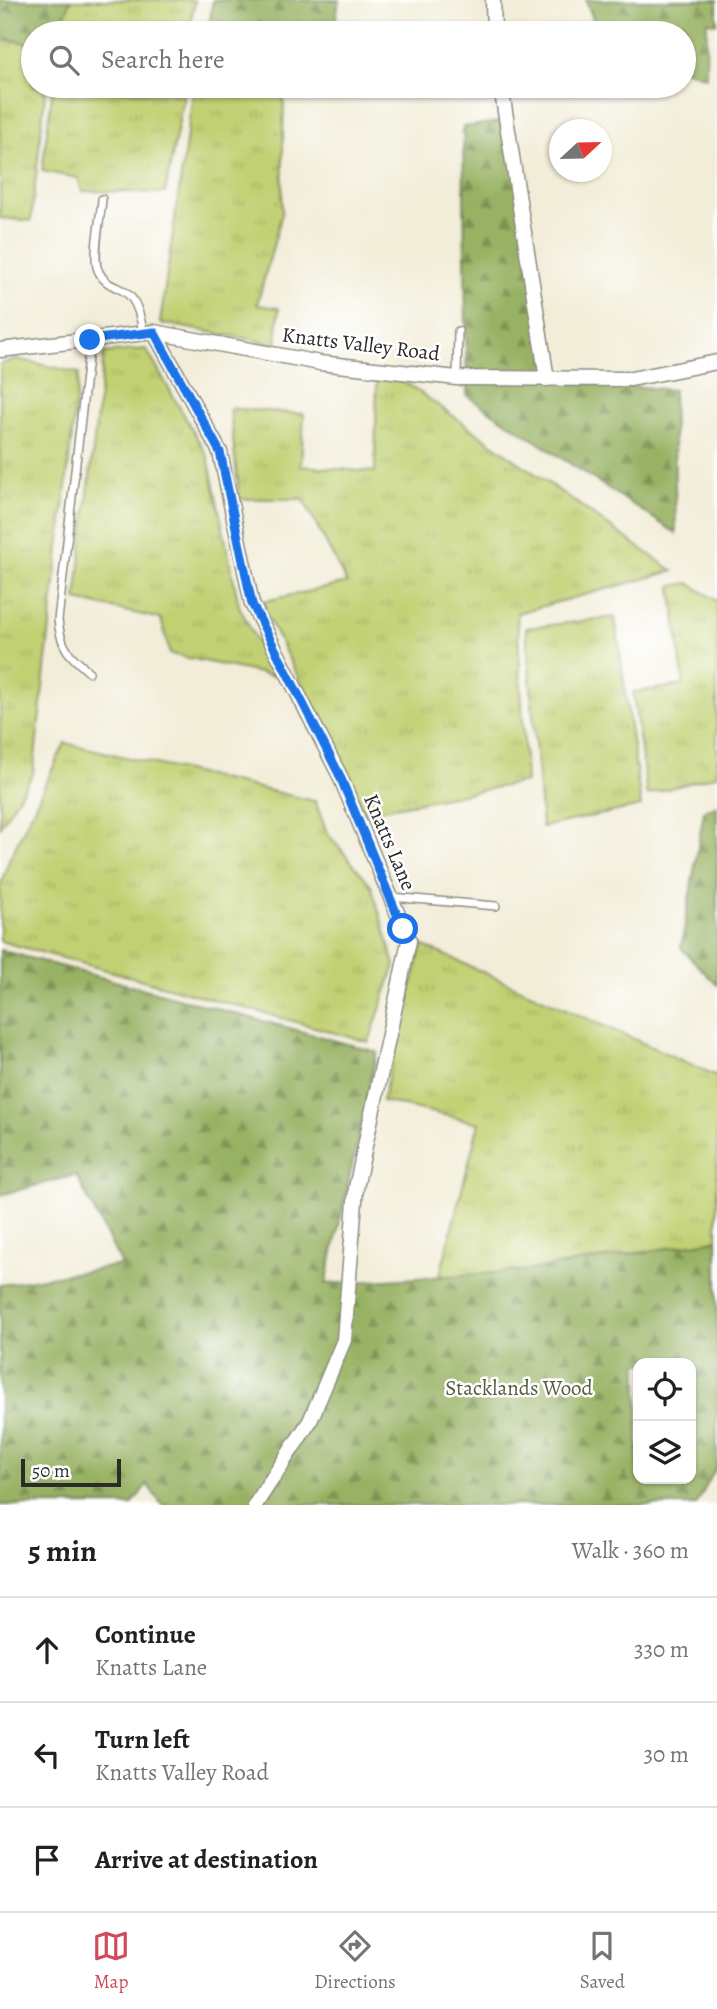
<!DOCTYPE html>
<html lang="en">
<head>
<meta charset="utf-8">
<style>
	:root { --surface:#fff; --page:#f6f6f6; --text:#202124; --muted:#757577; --line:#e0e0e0; --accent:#d1495b }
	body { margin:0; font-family:Alegreya,serif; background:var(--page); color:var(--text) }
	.controls { position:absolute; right:21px; bottom:21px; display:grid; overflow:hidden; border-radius:14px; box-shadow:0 2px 5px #0004 }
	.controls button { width:63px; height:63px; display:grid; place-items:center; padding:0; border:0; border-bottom:2px solid var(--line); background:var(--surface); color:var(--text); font:35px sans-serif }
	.compass { position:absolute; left:549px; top:119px; width:63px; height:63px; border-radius:50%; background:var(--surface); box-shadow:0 2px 5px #0004; rotate:68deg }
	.scale { position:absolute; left:21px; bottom:18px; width:100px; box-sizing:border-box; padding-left:7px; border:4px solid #2b2b2b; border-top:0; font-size:19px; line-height:24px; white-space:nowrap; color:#2b2b2b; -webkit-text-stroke:5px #fff; paint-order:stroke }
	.stop { position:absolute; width:21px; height:21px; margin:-16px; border:5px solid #1a73e8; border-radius:50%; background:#fff }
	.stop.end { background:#1a73e8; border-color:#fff; box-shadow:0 2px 7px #0008 }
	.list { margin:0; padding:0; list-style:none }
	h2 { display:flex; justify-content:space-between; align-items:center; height:91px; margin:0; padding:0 28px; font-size:30px }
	h2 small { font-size:23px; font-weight:400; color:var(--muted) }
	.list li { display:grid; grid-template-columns:46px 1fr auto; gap:21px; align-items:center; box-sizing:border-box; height:105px; padding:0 28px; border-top:2px solid var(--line) }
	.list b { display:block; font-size:26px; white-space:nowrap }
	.list p { margin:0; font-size:23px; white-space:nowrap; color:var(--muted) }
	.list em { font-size:23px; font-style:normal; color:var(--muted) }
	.icon { flex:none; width:38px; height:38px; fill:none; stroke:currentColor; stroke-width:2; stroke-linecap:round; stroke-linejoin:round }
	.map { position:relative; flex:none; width:717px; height:1505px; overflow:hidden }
	.search { position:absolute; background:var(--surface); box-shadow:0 2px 5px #0004; left:21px; right:21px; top:21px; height:77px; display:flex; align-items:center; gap:18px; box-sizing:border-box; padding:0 24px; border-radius:38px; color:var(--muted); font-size:26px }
	.sheet { height:406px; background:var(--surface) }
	nav { display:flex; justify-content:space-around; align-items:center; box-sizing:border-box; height:98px; border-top:2px solid var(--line); background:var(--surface); font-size:19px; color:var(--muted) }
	nav a { display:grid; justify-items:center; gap:4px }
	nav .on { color:var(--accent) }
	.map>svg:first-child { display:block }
</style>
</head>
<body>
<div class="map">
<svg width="717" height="1505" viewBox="0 0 717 1505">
	<defs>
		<pattern id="grass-tufts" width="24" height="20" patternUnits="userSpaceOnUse" patternTransform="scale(1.75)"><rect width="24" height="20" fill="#c1d072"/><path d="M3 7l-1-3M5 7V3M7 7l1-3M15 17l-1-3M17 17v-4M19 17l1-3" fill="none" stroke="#a6b363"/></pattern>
		<pattern id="forest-firs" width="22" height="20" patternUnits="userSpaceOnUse" patternTransform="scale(1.75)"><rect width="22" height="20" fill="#98b264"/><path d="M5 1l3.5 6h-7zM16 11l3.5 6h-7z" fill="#7c9153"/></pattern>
	</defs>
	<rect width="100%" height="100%" fill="#fff"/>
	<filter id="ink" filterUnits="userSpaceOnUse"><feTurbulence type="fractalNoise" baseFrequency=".0143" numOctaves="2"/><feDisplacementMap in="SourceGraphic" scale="14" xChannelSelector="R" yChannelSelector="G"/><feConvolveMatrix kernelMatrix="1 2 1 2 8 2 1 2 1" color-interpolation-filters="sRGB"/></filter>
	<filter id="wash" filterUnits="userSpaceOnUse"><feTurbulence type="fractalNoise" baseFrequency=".00686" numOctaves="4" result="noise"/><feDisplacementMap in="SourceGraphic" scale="28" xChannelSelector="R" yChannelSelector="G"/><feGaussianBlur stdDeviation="1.57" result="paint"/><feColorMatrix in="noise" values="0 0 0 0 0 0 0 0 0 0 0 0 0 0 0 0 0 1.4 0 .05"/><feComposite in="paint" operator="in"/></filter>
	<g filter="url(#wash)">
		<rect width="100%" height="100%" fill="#f2edd8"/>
		<g fill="url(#grass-tufts)" stroke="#767e4e" stroke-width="2">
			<polygon points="60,0 195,0 189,33 59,33"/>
			<polygon points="33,40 33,86 46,86 31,221 0,218 0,41"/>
			<polygon points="53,86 184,95 165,193 82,191 78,178 42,171"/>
			<polygon points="194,86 284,86 282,213 257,305 279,308 276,344 160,323"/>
			<polygon points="146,349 208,457 239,606 274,676 170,654 161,619 76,600 104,353"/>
			<polygon points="17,359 79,373 33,774 0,826 0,364"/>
			<polygon points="377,376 405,382 673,571 517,613 526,782 362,813 345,769 260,602 347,583 303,499 239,499 230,408 304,414 301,466 375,472"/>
			<polygon points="689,583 717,601 717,775 647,795 633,692 684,685 671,586"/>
			<polygon points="615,617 641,806 542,827 526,628"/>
			<polygon points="65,743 315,801 327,833 371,885 395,965 369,1042 0,941 0,887 9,860"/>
			<polygon points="422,945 717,1076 717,1239 649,1261 435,1294 479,1123 382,1101"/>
		</g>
		<g fill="url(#forest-firs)" stroke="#626e48" stroke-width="2" fill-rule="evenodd">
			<polygon points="0,0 71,0 58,33 33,33 33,45 0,37"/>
			<polygon points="213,0 339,0 335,24 271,33 208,33"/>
			<polygon points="586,0 717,0 717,23 707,22 706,77 684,70 684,33 598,33"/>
			<polygon points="504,121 560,380 673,390 676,533 467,396 463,127"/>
			<polygon points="717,805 717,985 681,948 704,811"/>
			<path d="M0,950L377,1052L326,1284L524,1271L717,1240V1466L696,1505H162L147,1484L132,1505H0V1285L122,1265L76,1175L0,1195ZM638,1363H691V1479H638Z"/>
		</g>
	</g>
	<g filter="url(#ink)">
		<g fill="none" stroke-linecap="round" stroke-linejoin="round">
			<defs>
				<g id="lane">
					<path d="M102,199C101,216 92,256 98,270C111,299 135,274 143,333"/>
					<polyline points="457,377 458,331"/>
					<path d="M89,672C68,654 61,648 58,620L90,340"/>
					<polyline points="391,897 496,906"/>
				</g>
				<g id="street">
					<polyline points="493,0 494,33"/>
					<polyline points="501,86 547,379"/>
					<polyline points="154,332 220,452 252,604 339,774 409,941 356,1188 344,1340 310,1421 255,1505"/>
					<polyline points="0,350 154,332 320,363 457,378 631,379 717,362"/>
				</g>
			</defs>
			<use href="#lane" stroke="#8e8c82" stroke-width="10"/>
			<use href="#street" stroke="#8e8c82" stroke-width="17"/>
			<use href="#lane" stroke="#fff" stroke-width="7"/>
			<use href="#street" stroke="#fff" stroke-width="14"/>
		</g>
	</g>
	<g fill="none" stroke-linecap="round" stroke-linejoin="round" filter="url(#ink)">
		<polyline stroke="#1a73e8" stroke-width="9" points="90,340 154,332 220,452 252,604 339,774 403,929"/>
	</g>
	<g text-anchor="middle" stroke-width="5" stroke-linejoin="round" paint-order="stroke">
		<g font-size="21" fill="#2b2b2b" stroke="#fff">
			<text transform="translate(361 344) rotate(7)" y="7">Knatts Valley Road</text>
			<text transform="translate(390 842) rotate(67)" y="7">Knatts Lane</text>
		</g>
		<g font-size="21" fill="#585d40" stroke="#fff">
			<text x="519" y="1395">Stacklands Wood</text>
		</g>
	</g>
</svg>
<div class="controls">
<button><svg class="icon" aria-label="locate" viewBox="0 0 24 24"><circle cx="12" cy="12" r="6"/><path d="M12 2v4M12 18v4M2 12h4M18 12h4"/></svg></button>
<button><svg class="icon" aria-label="layers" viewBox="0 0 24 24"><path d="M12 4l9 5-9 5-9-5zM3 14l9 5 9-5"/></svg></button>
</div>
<svg class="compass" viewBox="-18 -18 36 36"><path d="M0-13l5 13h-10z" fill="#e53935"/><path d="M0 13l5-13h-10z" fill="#757577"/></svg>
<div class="scale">50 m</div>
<div class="stop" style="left:403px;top:929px"></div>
<div class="stop end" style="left:90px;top:340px"></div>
<div class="search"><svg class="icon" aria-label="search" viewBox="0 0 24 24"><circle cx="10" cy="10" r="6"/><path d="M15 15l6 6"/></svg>Search here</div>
</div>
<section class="sheet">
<h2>5 min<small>Walk · 360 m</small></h2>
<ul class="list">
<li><svg class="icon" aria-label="ahead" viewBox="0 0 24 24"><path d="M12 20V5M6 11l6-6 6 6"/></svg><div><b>Continue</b><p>Knatts Lane</p></div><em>330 m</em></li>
<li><svg class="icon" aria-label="left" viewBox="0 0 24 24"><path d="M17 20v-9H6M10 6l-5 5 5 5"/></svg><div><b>Turn left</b><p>Knatts Valley Road</p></div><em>30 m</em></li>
<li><svg class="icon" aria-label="arrive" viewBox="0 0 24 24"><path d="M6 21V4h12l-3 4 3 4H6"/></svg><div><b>Arrive at destination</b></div></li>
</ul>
</section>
<nav>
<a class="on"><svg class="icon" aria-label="map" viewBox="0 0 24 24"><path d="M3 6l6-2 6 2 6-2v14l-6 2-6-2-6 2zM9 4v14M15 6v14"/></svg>Map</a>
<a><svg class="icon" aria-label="directions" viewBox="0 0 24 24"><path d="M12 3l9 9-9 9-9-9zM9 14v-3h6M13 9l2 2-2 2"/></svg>Directions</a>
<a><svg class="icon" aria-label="saved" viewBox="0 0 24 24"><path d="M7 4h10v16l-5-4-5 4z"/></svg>Saved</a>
</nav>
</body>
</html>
